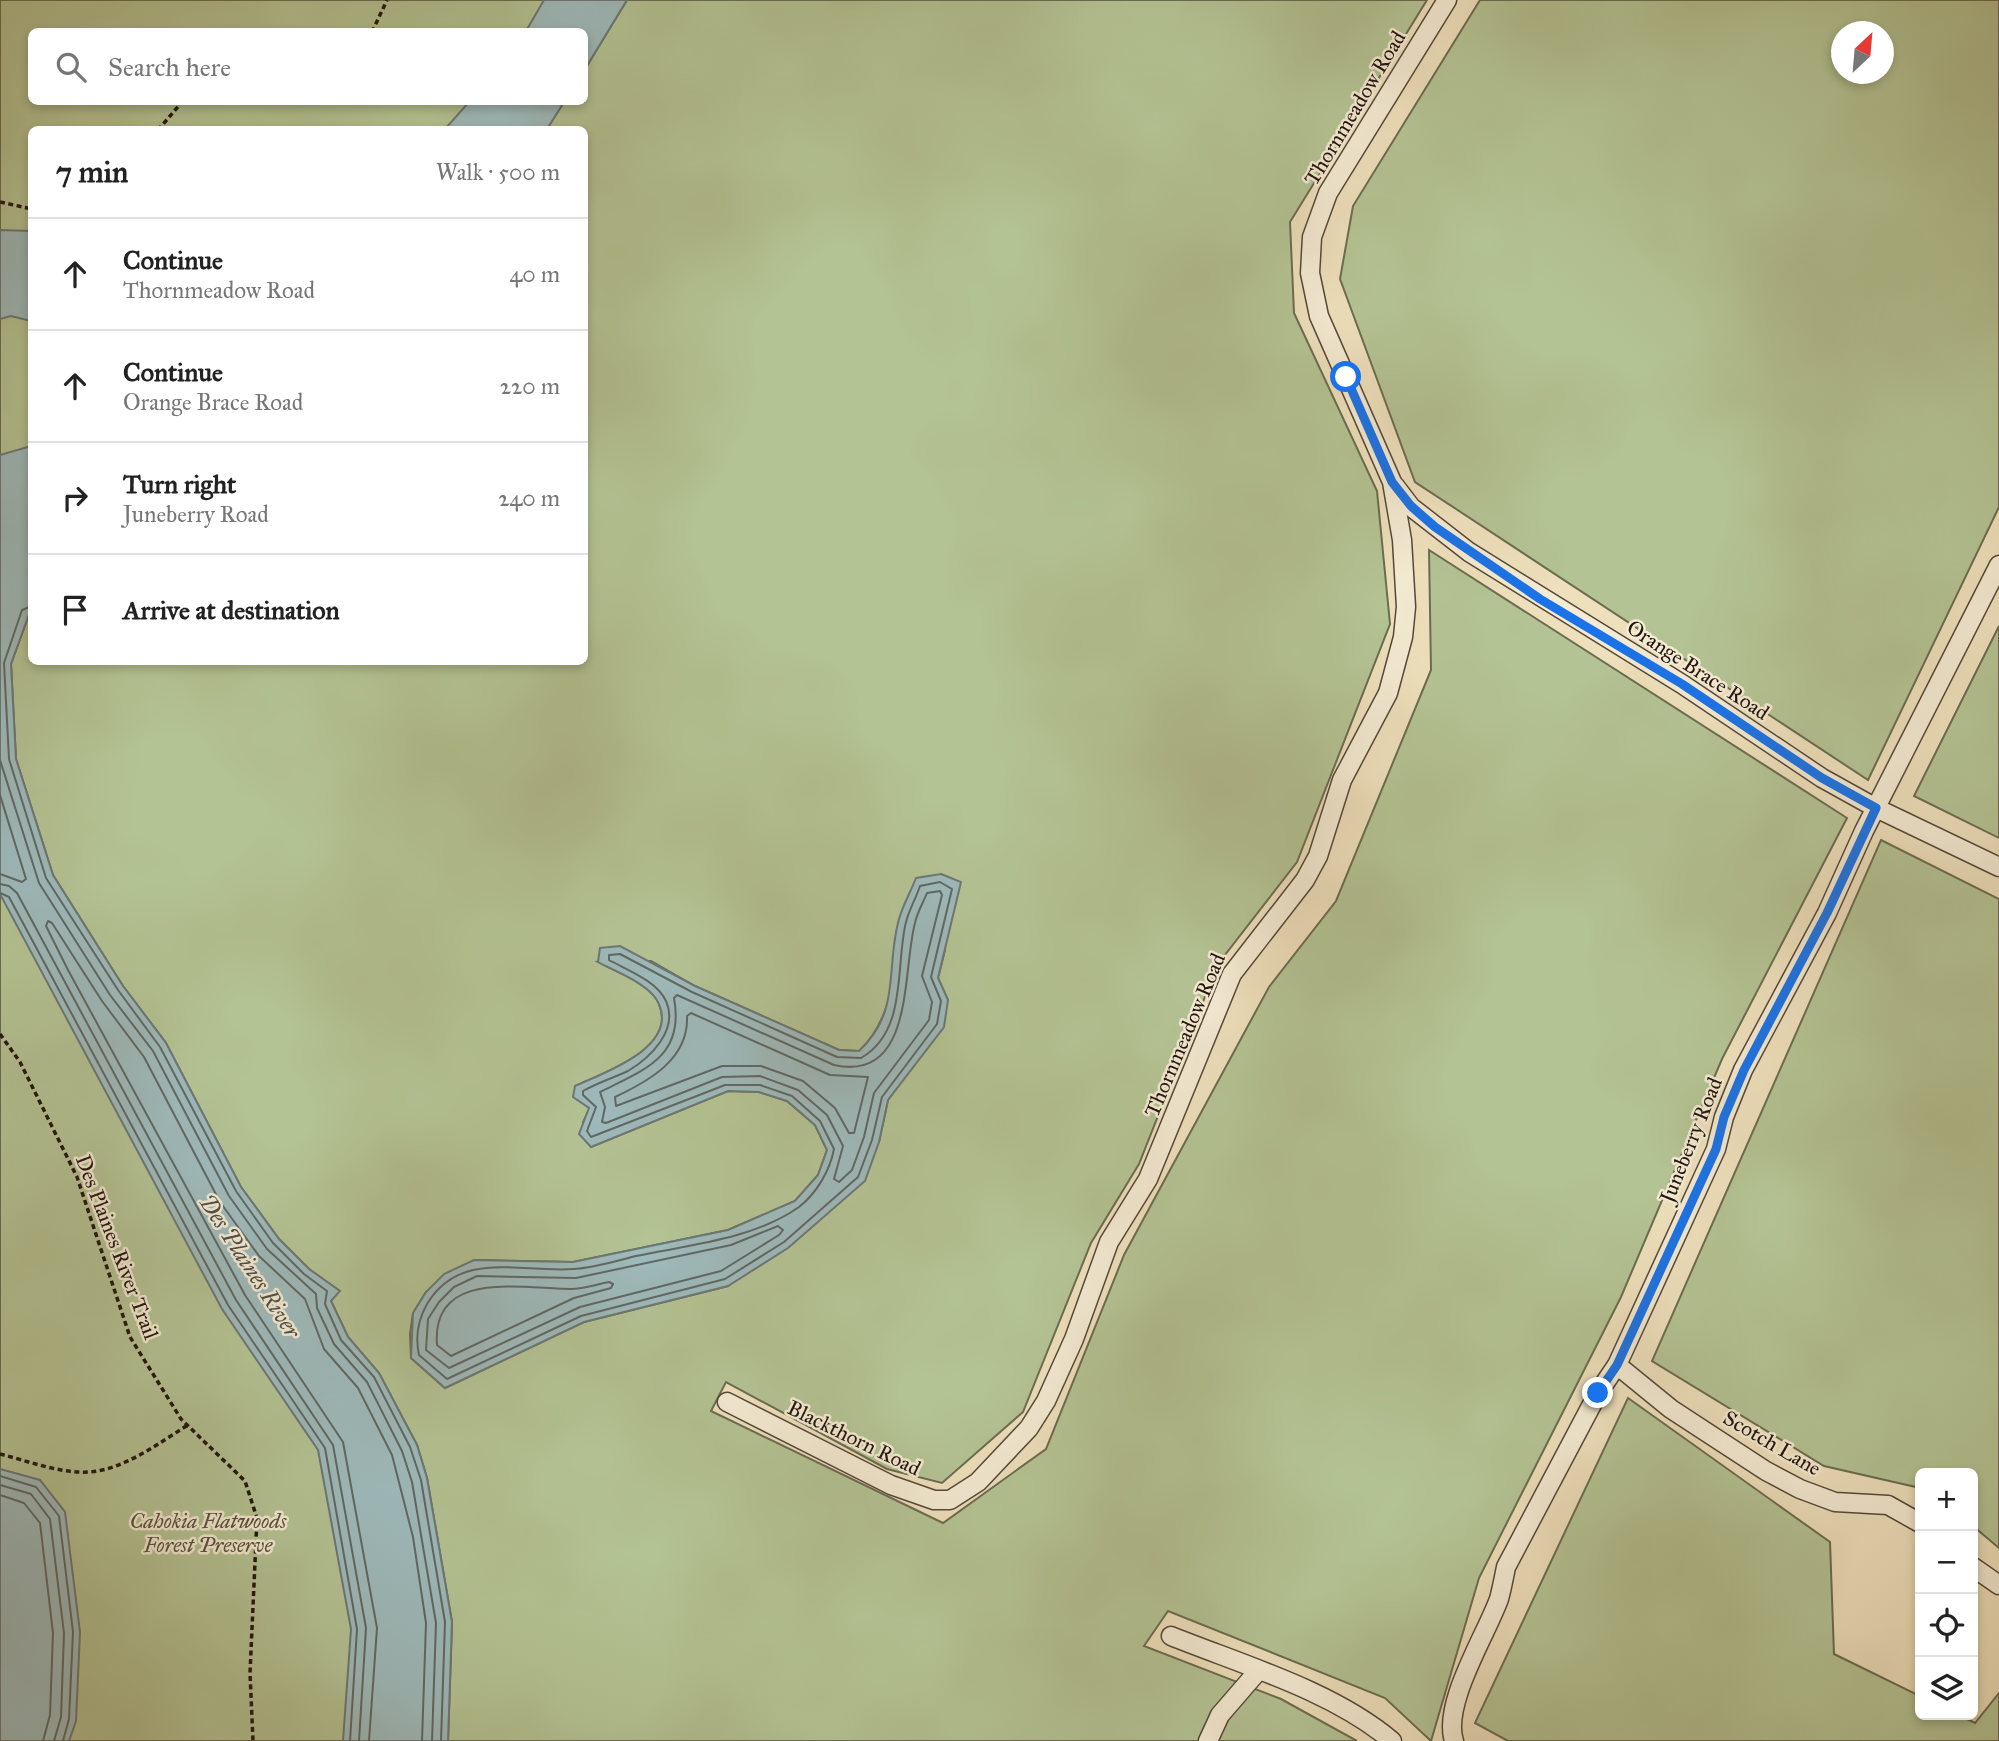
<!DOCTYPE html>
<html lang="en">
<head>
<meta charset="utf-8">
<style>
	:root { --surface:#fff; --page:#f2f2f2; --text:#222; --muted:#767676; --line:#e0e0e0 }
	body { margin:0; font-family:"IM FELL Great Primer",serif; background:var(--page); color:var(--text) }
	.controls { position:absolute; right:21px; bottom:21px; display:grid; overflow:hidden; border-radius:10px; box-shadow:0 4px 10px #0003 }
	.controls button { width:63px; height:63px; display:grid; place-items:center; padding:0; border:0; border-bottom:2px solid var(--line); background:var(--surface); color:var(--text); font:35px sans-serif }
	.compass { position:absolute; left:1831px; top:21px; width:63px; height:63px; border-radius:50%; background:var(--surface); box-shadow:0 4px 10px #0003; rotate:26deg }
	.stop { position:absolute; width:21px; height:21px; margin:-16px; border:5px solid #1a73e8; border-radius:50%; background:#fff }
	.stop.end { background:#1a73e8; border-color:#fff; box-shadow:0 2px 7px #0008 }
	.list { margin:0; padding:0; list-style:none }
	h2 { display:flex; justify-content:space-between; align-items:center; height:91px; margin:0; padding:0 28px; font-size:30px }
	h2 small { font-size:23px; font-weight:400; color:var(--muted) }
	.list li { display:grid; grid-template-columns:46px 1fr auto; gap:21px; align-items:center; box-sizing:border-box; height:112px; padding:0 28px; border-top:2px solid var(--line) }
	.list b { display:block; font-size:26px; white-space:nowrap }
	.list p { margin:0; font-size:23px; white-space:nowrap; color:var(--muted) }
	.list em { font-size:23px; font-style:normal; color:var(--muted) }
	.icon { flex:none; width:38px; height:38px; fill:none; stroke:currentColor; stroke-width:2; stroke-linecap:round; stroke-linejoin:round }
	.map { position:relative; flex:none; width:1999px; height:1741px; overflow:hidden }
	.search { position:absolute; background:var(--surface); box-shadow:0 4px 10px #0003; left:28px; top:28px; width:560px; height:77px; display:flex; align-items:center; gap:18px; box-sizing:border-box; padding:0 24px; border-radius:10px; color:var(--muted); font-size:26px }
	.panel { position:absolute; background:var(--surface); box-shadow:0 4px 10px #0003; left:28px; top:126px; width:560px; height:539px; border-radius:10px }
	.map>svg:first-child { display:block }
</style>
</head>
<body>
<div class="map">
<svg width="1999" height="1741" viewBox="0 0 1999 1741">
	<rect width="100%" height="100%" fill="#eee0bc"/>
	<filter id="stains"><feTurbulence type="fractalNoise" baseFrequency=".00286" numOctaves="4"/><feColorMatrix values="0 0 0 0 .2 0 0 0 0 .09 0 0 0 0 .02 0 0 0 .5 -.17"/></filter>
	<radialGradient id="worn" r=".72"><stop offset=".6" stop-color="#630" stop-opacity="0"/><stop offset="1" stop-color="#630" stop-opacity=".3"/></radialGradient>
	<g fill="#b4c394" stroke="#6b6c52" stroke-width="2" fill-rule="evenodd">
		<polygon points="0,0 610,0 584,32 32,32 32,102 549,102 530,129 32,130 31,591 0,639"/>
		<path d="M627,0H1427L1290,222L1294,313L1377,491L1390,624L1297,862L1218,964L1139,1164L1091,1243L1023,1412L942,1483L887,1469L726,1382L711,1411L943,1523L1046,1449L1124,1255L1269,987L1336,901L1431,670L1429,550L1847,818L1722,1059L1621,1297L1479,1578L1431,1741L1385,1698L1168,1611L1144,1646L1281,1699L1357,1741H448L452,1622L427,1478L417,1445L379,1373L348,1337L331,1301L339,1291L309,1269L279,1239L241,1187L166,1043L123,986L53,875L16,759L11,664L31,609L32,662H584V130L547,129L564,102H584L585,69ZM899,920L945,950L938,978L948,1000L909,1071L888,1100L879,1142L728,1286L584,1322L445,1388L411,1358L410,1334L413,1313L426,1292L474,1260L573,1262L728,1230L795,1201L818,1175L827,1150L815,1125L787,1101L759,1092L728,1091L591,1147L583,1122L590,1108L576,1086C603,1073 678,1048 659,1004C651,984 616,972 598,962L651,961L695,986L839,1050L859,1051C896,1016 893,968 899,920Z"/>
		<path d="M1480,0H1999V507L1868,780L1415,482L1340,279L1353,206ZM1842,32H1884V74H1842Z"/>
		<polygon points="1999,626 1999,838 1914,796"/>
		<polygon points="0,741 61,914 380,1415 432,1741 0,1741"/>
		<polygon points="1881,840 1999,899 1999,1548 1973,1526 1973,1473 1920,1473 1920,1488 1824,1466 1652,1361"/>
		<polygon points="1628,1398 1830,1542 1834,1654 1920,1696 1920,1715 1959,1715 1975,1723 1999,1693 1999,1741 1508,1741 1475,1723"/>
	</g>
	<g fill="#9ebabb" stroke="#6c7876" stroke-width="2">
		<polygon points="544,0 627,0 585,69 584,32 526,31"/>
		<polygon points="469,102 564,102 547,129 445,129"/>
		<polygon points="0,230 31,231 31,321 11,316 0,319"/>
		<polygon points="31,446 31,609 11,664 16,759 53,875 123,986 166,1043 241,1187 279,1239 309,1269 340,1291 331,1301 348,1337 379,1373 417,1445 427,1478 452,1622 448,1741 343,1741 351,1629 318,1450 222,1309 0,894 0,455"/>
		<path d="M941,874L961,882L938,978L948,1000L944,1027L888,1100L879,1142L865,1181L788,1248L728,1286L584,1322L445,1388L411,1358L413,1313L426,1292L444,1274L474,1260L573,1262L728,1230L795,1201L818,1175L827,1150L815,1125L787,1101L759,1092L728,1091L591,1147L579,1134L589,1108L573,1097L575,1086C603,1073 678,1048 659,1004C651,984 616,972 598,962L600,948L620,946L695,986L839,1050L859,1051C902,1011 885,968 899,919C903,905 911,891 916,878Z"/>
		<polygon points="0,1469 40,1480 65,1512 80,1632 76,1721 69,1741 0,1741"/>
	</g>
	<g fill="none" stroke-linecap="round" stroke-linejoin="round">
		<g stroke="#606865" stroke-width="2">
			<polyline points="32,606 22,610 4,663 9,759 46,878 118,990 160,1047 236,1191 273,1243 304,1274 327,1291 325,1304 341,1340 374,1377 410,1447 421,1480 445,1622 441,1741"/>
			<polyline points="0,760 39,883 110,995 153,1051 229,1196 267,1249 316,1294 317,1308 334,1344 367,1382 402,1451 412,1482 436,1623 432,1741"/>
			<polyline points="0,795 26,879 22,882 0,874"/>
			<path d="M940,882L952,889L931,977L941,1001L937,1024L882,1097L872,1140L858,1177L784,1242L725,1279L581,1316L447,1379L419,1355C415,1337 418,1320 427,1304C460,1249 521,1273 573,1269C594,1268 616,1261 636,1256C689,1245 754,1239 799,1207C817,1193 830,1170 834,1149L820,1121L792,1096L760,1085H725L591,1137L587,1131L596,1107L583,1095V1091C597,1083 613,1078 628,1071C650,1058 679,1030 666,1001C657,981 627,970 609,960V955L620,954L692,992L837,1057L861,1058C908,1031 895,966 906,922C909,910 916,898 920,886Z"/>
			<polyline points="0,884 9,886 17,893 236,1300 333,1445 366,1628 359,1741"/>
			<path d="M940,891L942,895L922,976L932,1002L929,1020L874,1093L864,1137L852,1170L839,1182L834,1179L843,1146L827,1115L798,1090L760,1076L722,1077L606,1123L602,1122L605,1107L600,1092C644,1070 685,1057 674,998L677,995L834,1065C915,1083 902,970 915,923C917,913 923,903 927,893Z"/>
			<polyline points="0,893 9,897 228,1305 325,1448 357,1629 350,1741"/>
			<path d="M691,1013L830,1075L868,1077L854,1133H849L835,1108L803,1081L761,1066H722L616,1106L615,1097C649,1081 689,1059 687,1016Z"/>
			<polygon points="778,1226 783,1230 779,1235 721,1271 580,1307 449,1368 426,1350 428,1319 439,1302 454,1287 477,1276 576,1278 731,1245"/>
			<path d="M609,1282L613,1284L611,1288L574,1298L451,1356L437,1345C431,1268 524,1289 571,1289C584,1289 597,1284 609,1282Z"/>
			<polyline points="0,1476 36,1487 59,1516 73,1632 69,1719 63,1741"/>
			<polyline points="0,1485 31,1494 50,1519 64,1633 61,1717 54,1741"/>
			<polyline points="0,1495 24,1503 40,1523 53,1633 50,1715 43,1741"/>
			<polyline points="369,1741 377,1628 343,1442 245,1295 68,970 46,926 48,921 52,923 102,1001 144,1057 220,1202 259,1256 305,1299 324,1349 358,1388 392,1455 413,1537 426,1623 422,1741"/>
		</g>
		<defs>
			<g id="minor">
				<polyline points="1395,486 1411,507 1469,552 1682,684 1822,778 1876,808 1999,867"/>
				<polyline points="1617,1365 1671,1409 1766,1471 1800,1489 1835,1502 1888,1505 1920,1523"/>
				<polyline points="727,1402 891,1485 934,1500 950,1500 978,1482 1029,1428 1046,1401 1074,1339 1109,1242 1148,1179 1232,974 1305,880 1318,856 1342,780 1388,693 1403,637 1406,607 1402,540 1392,482 1319,316 1310,273 1312,237 1328,193 1447,0"/>
				<polyline points="1973,1567 1999,1585"/>
				<path d="M1171,1636C1243,1665 1333,1691 1392,1741"/>
				<polyline points="1208,1741 1220,1715 1258,1671"/>
				<path d="M1454,1741C1442,1704 1486,1635 1499,1599C1502,1588 1504,1577 1506,1567L1598,1393L1617,1365L1716,1149L1724,1117L1743,1070L1827,913L1864,831L1999,565"/>
			</g>
		</defs>
		<use href="#minor" stroke="#55483a" stroke-width="21"/>
		<g stroke="#22150f" stroke-width="3.5" stroke-dasharray="5 3.5" stroke-linecap="butt">
			<polyline points="372,32 387,0"/>
			<polyline points="158,130 182,102"/>
			<polyline points="0,202 32,209"/>
			<polyline points="0,1034 20,1062 77,1177 130,1337 181,1419 245,1481 257,1518 250,1673 253,1741"/>
			<path d="M0,1454C28,1461 61,1474 90,1472C125,1469 159,1443 188,1425"/>
		</g>
		<use href="#minor" stroke="#f4ebd3" stroke-width="18"/>
	</g>
	<g fill="none" stroke-linecap="round" stroke-linejoin="round">
		<polyline stroke="#1a73e8" stroke-width="9" points="1346,377 1392,482 1411,506 1435,527 1540,599 1682,684 1822,778 1876,808 1827,913 1744,1070 1724,1117 1716,1149 1617,1365 1598,1393"/>
	</g>
	<g text-anchor="middle" stroke-width="5" stroke-linejoin="round" paint-order="stroke">
		<g font-size="21" fill="#22150f" stroke="#f4ebd3">
			<text transform="translate(1355 108) rotate(-59)" y="7">Thornmeadow Road</text>
			<text transform="translate(1698 670) rotate(33)" y="7">Orange Brace Road</text>
			<text transform="translate(1185 1035) rotate(-67)" y="7">Thornmeadow Road</text>
			<text transform="translate(1691 1140) rotate(-68)" y="7">Juneberry Road</text>
			<text transform="translate(117 1247) rotate(69)" y="7">Des Plaines River Trail</text>
			<text transform="translate(854 1438) rotate(26)" y="7">Blackthorn Road</text>
			<text transform="translate(1772 1443) rotate(30)" y="7">Scotch Lane</text>
		</g>
		<g font-size="21" font-style="italic" fill="#55523e" stroke="#f4ebd3">
			<text x="208" y="1528">Cahokia Flatwoods<tspan x="208" dy="24">Forest Preserve</tspan></text>
		</g>
		<g font-size="23" font-style="italic" fill="#4d4f4b" stroke="#f4ebd3">
			<text transform="translate(250 1266) rotate(57)" y="8">Des Plaines River</text>
		</g>
	</g>
	<rect width="100%" height="100%" filter="url(#stains)"/>
	<rect width="100%" height="100%" fill="url(#worn)"/>
</svg>
<div class="controls">
<button>+</button>
<button>−</button>
<button><svg class="icon" aria-label="locate" viewBox="0 0 24 24"><circle cx="12" cy="12" r="6"/><path d="M12 2v4M12 18v4M2 12h4M18 12h4"/></svg></button>
<button><svg class="icon" aria-label="layers" viewBox="0 0 24 24"><path d="M12 4l9 5-9 5-9-5zM3 14l9 5 9-5"/></svg></button>
</div>
<svg class="compass" viewBox="-18 -18 36 36"><path d="M0-13l5 13h-10z" fill="#e53935"/><path d="M0 13l5-13h-10z" fill="#767676"/></svg>
<div class="stop" style="left:1346px;top:377px"></div>
<div class="stop end" style="left:1598px;top:1393px"></div>
<div class="search"><svg class="icon" aria-label="search" viewBox="0 0 24 24"><circle cx="10" cy="10" r="6"/><path d="M15 15l6 6"/></svg>Search here</div>
<section class="panel">
<h2>7 min<small>Walk · 500 m</small></h2>
<ul class="list">
<li><svg class="icon" aria-label="ahead" viewBox="0 0 24 24"><path d="M12 20V5M6 11l6-6 6 6"/></svg><div><b>Continue</b><p>Thornmeadow Road</p></div><em>40 m</em></li>
<li><svg class="icon" aria-label="ahead" viewBox="0 0 24 24"><path d="M12 20V5M6 11l6-6 6 6"/></svg><div><b>Continue</b><p>Orange Brace Road</p></div><em>220 m</em></li>
<li><svg class="icon" aria-label="right" viewBox="0 0 24 24"><path d="M7 20v-9h11M14 6l5 5-5 5"/></svg><div><b>Turn right</b><p>Juneberry Road</p></div><em>240 m</em></li>
<li><svg class="icon" aria-label="arrive" viewBox="0 0 24 24"><path d="M6 21V4h12l-3 4 3 4H6"/></svg><div><b>Arrive at destination</b></div></li>
</ul>
</section>
</div>
</body>
</html>
